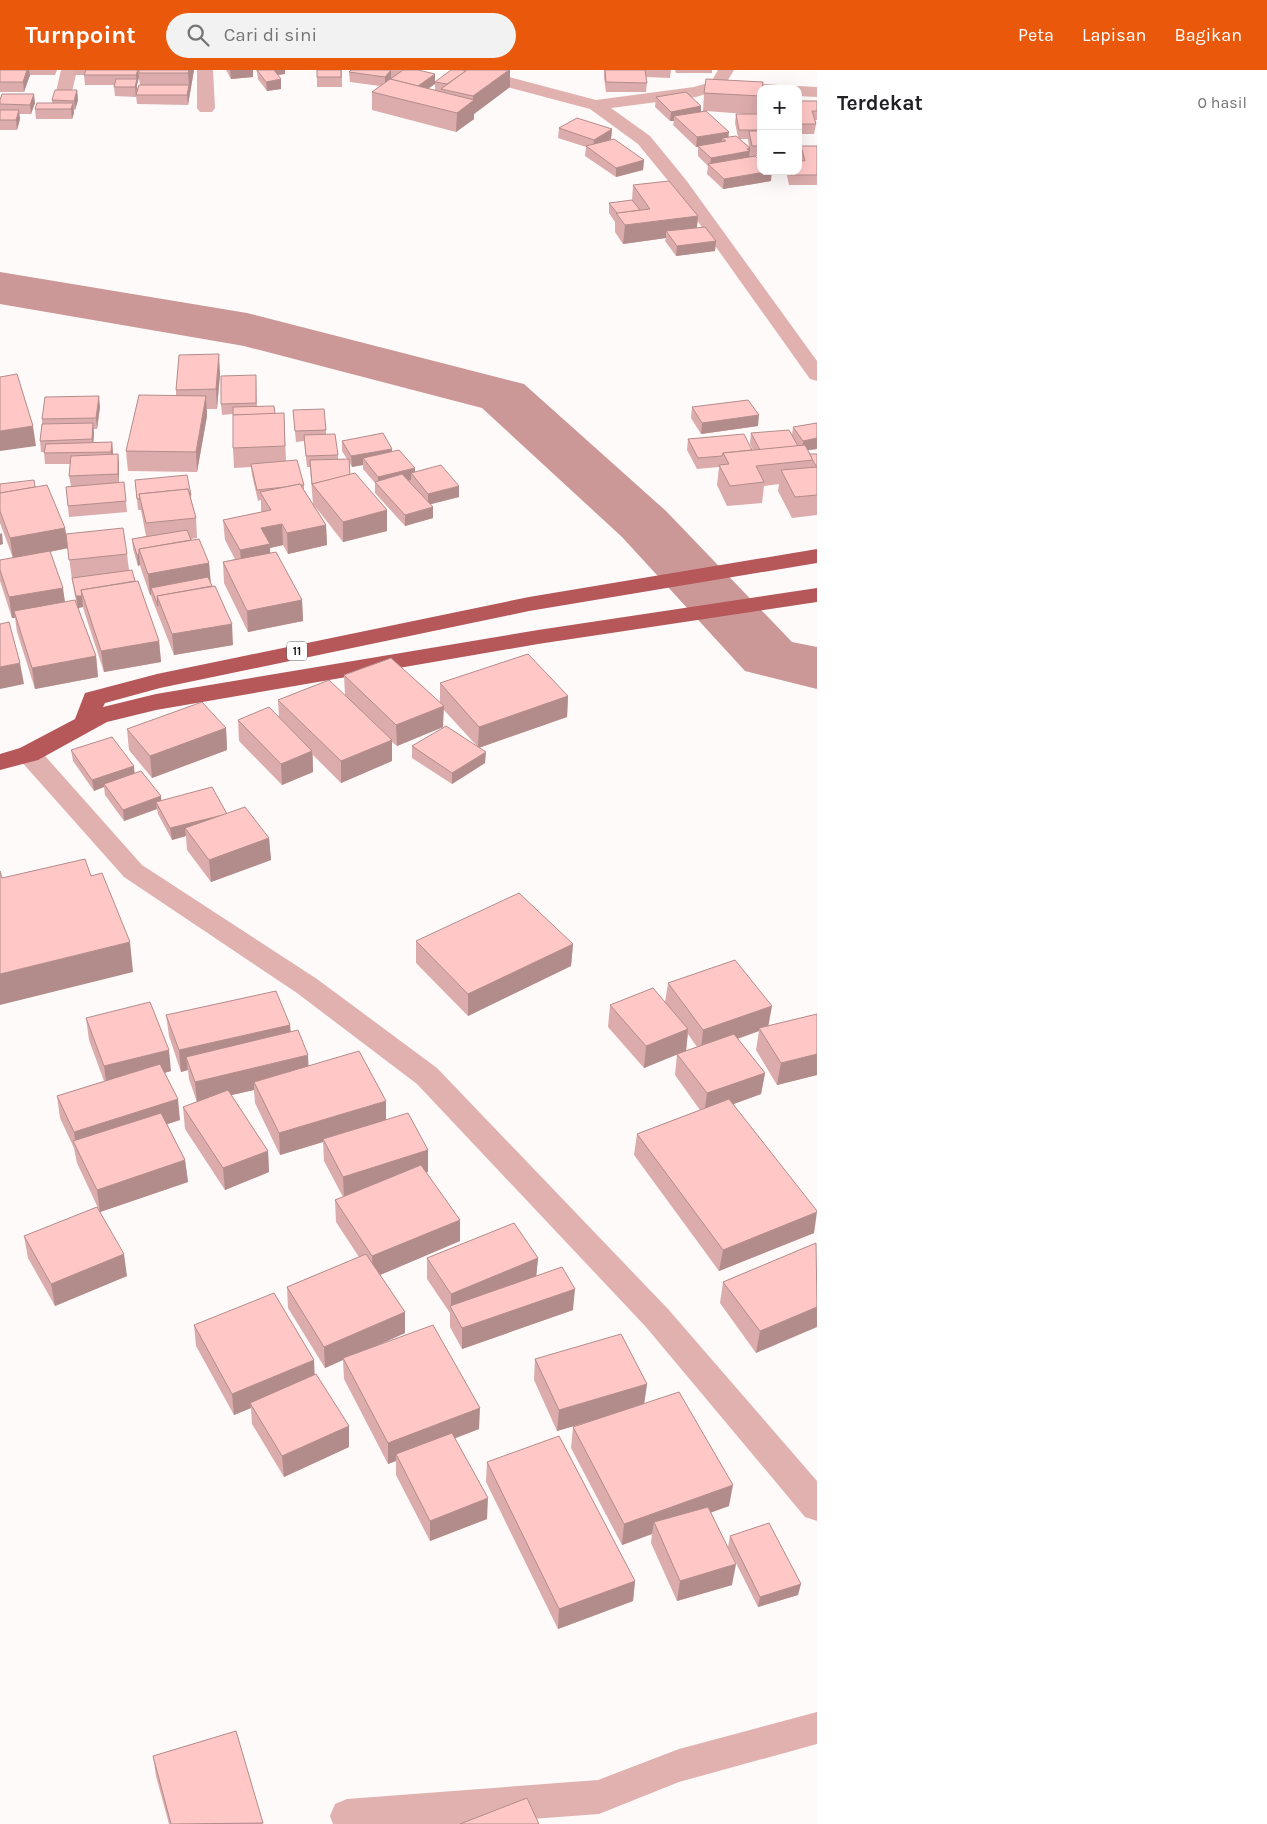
<!DOCTYPE html>
<html lang="id">
<head>
<meta charset="utf-8">
<style>
	:root { --surface:#fff; --page:#f2f2f2; --text:#202124; --muted:#757577; --line:#e0e0e0; --accent:#ea580c }
	body { margin:0; font-family:Karla,sans-serif; background:var(--page); color:var(--text) }
	.controls { position:absolute; right:15px; top:15px; display:grid; overflow:hidden; border-radius:10px; box-shadow:0 5px 20px #0002 }
	.controls button { width:45px; height:45px; display:grid; place-items:center; padding:0; border:0; border-bottom:1px solid var(--line); background:var(--surface); color:var(--text); font:25px sans-serif }
	.list { margin:0; padding:0; list-style:none }
	h2 { display:flex; justify-content:space-between; align-items:center; height:65px; margin:0; padding:0 20px; font-size:21px }
	h2 small { font-size:16px; font-weight:400; color:var(--muted) }
	.icon { flex:none; width:28px; height:28px; fill:none; stroke:currentColor; stroke-width:2; stroke-linecap:round; stroke-linejoin:round }
	.map { position:relative; flex:none; width:817px; height:1754px; overflow:hidden }
	header { display:flex; align-items:center; gap:30px; box-sizing:border-box; height:70px; padding:0 25px; background:var(--accent); color:#fff }
	header strong { font-size:24px }
	nav { display:flex; gap:28px; margin-inline-start:auto; font-size:18px }
	.search { width:350px; height:45px; background:var(--page); display:flex; align-items:center; gap:12px; box-sizing:border-box; padding:0 18px; border-radius:28px; color:var(--muted); font-size:19px }
	main { display:flex }
	aside { flex:1; background:var(--surface) }
	.map>svg:first-child { display:block }
</style>
</head>
<body>
<header>
<strong>Turnpoint</strong>
<div class="search"><svg class="icon" aria-label="search" viewBox="0 0 24 24"><circle cx="10" cy="10" r="6"/><path d="M15 15l6 6"/></svg>Cari di sini</div>
<nav><a>Peta</a><a>Lapisan</a><a>Bagikan</a></nav>
</header>
<main>
<div class="map">
<svg width="817" height="1754" viewBox="0 0 817 1754">
	<rect width="100%" height="100%" fill="#fefafa"/>
	<g fill="none" stroke-linecap="round" stroke-linejoin="round">
		<polygon fill="#cc9897" fill-rule="evenodd" points="0,202 247,243 524,314 666,441 792,572 817,577 817,619 745,601 622,467 482,338 244,276 0,234"/>
		<polygon fill="#e0b1af" fill-rule="evenodd" points="817,1642 817,1674 679,1712 599,1744 464,1754 333,1754 330,1746 335,1734 347,1729 598,1710 679,1679"/>
		<g fill="#e0b1af" fill-rule="evenodd">
			<polygon points="61,0 77,0 71,26 69,30 57,30 55,26"/>
			<polygon points="197,0 213,0 215,38 212,42 200,42 197,38"/>
			<polygon points="456,0 483,0 596,30 694,17 711,12 718,0 734,0 728,10 778,15 780,19 761,19 761,23 722,19 696,27 611,38 650,66 686,110 817,291 817,311 810,309 674,118 638,74 590,39 458,4"/>
			<polygon points="798,16 817,17 817,27 798,26 798,19 791,19"/>
			<polygon points="29,676 38,678 142,795 317,909 437,998 668,1239 817,1411 817,1451 805,1447 646,1257 417,1014 297,923 124,807 20,690 16,684 20,678"/>
		</g>
		<polygon fill="#b65759" fill-rule="evenodd" points="817,479 817,493 529,541 160,618 105,633 103,637 156,624 538,560 817,518 817,532 538,574 156,640 107,652 38,690 0,700 0,684 20,678 75,649 85,623 157,604 529,527"/>
	</g>
	<g fill="#dbacab" fill-rule="evenodd">
		<polygon points="0,0 57,0 55,5 30,5 24,22 0,22"/>
		<path d="M73,0H194L188,35L137,34L136,25V27L115,26L114,17V15H85L84,5H73ZM138,2L140,15L137,18V15L139,7Z"/>
		<polygon points="226,0 253,0 253,7 231,9"/>
		<polygon points="256,0 285,0 285,4 277,5 281,19 267,21 258,9 257,2"/>
		<polygon points="342,0 342,17 317,17 317,7"/>
		<path d="M351,0H418L435,11L510,17L474,44V49L456,62L372,40V22L380,16L350,12L349,2ZM435,14V21L428,19L429,18Z"/>
		<polygon points="604,0 671,0 670,8 646,7 647,13 646,22 606,22 604,8"/>
		<polygon points="675,0 712,0 712,3 676,3"/>
		<path d="M761,19V86H755L771,111L723,119L707,104L708,96L698,86V77H696L673,55L674,51H670L655,37L656,27L701,36V41H703L704,23ZM706,41L746,44H736L735,53L738,67H728ZM740,69H748L749,77Z"/>
		<polygon points="77,20 78,30 75,40 73,40 74,43 72,49 36,49 35,39 52,33 52,30"/>
		<polygon points="0,30 35,33 31,44 19,44 20,49 17,60 0,60"/>
		<polygon points="798,31 817,31 817,50 815,50 816,54 814,64 798,64"/>
		<polygon points="559,58 612,59 611,69 609,70 644,90 643,100 616,107 585,86 586,77 558,68"/>
		<polygon points="801,76 817,76 817,115 789,115 786,101 798,101 801,91 800,86"/>
		<polygon points="633,115 698,146 697,158 716,171 715,181 676,186 665,171 666,168 623,174 615,162 615,152 609,143 609,133 632,130"/>
		<polygon points="220,304 217,339 207,339 207,346 197,402 128,401 126,381 176,325 176,320"/>
		<polygon points="256,305 257,336 275,344 284,343 286,391 304,415 304,420 313,434 310,397 307,397 304,371 296,372 293,340 326,360 326,364 338,385 338,389 347,389 342,381 342,371 392,381 415,402 459,427 430,434 433,437 433,448 405,456 375,423 375,413 363,399 363,395 352,397 349,392 350,405 387,440 387,461 343,472 314,435 326,455 327,475 288,484 283,475 270,478 270,483 302,530 303,551 248,562 224,513 223,492 235,489 225,470 223,450 261,442 261,430 258,431 252,405 251,397 234,398 233,378 233,344 222,345 221,334"/>
		<polygon points="100,337 97,359 94,359 93,373 112,372 113,384 118,384 119,395 119,413 126,431 127,442 69,447 66,417 71,416 69,406 70,394 45,394 44,382 41,382 40,371 42,354 42,349"/>
		<polygon points="692,337 758,356 701,364 691,348"/>
		<polygon points="817,353 817,379 808,380 810,384 817,384 817,445 792,448 778,421 779,414 764,416 762,433 727,436 717,415 719,397 697,399 687,380 688,369 753,380 750,374 751,363 792,365 793,357"/>
		<polygon points="135,410 191,425 191,429 196,448 197,468 191,469 209,493 210,513 233,575 174,585 152,529 151,525 150,525 141,499 140,495 138,496 133,479 132,469 146,466 141,440 138,440"/>
		<polygon points="0,414 35,417 65,458 68,478 50,482 65,532 77,536 72,510 66,464 127,484 129,500 135,511 159,571 161,592 104,602 84,541 83,537 78,538 96,586 98,607 35,619 17,562 15,548 12,548 0,511 0,490 13,488 0,453"/>
		<polygon points="344,605 440,632 440,613 568,626 567,647 479,678 485,693 452,714 412,688 412,676 477,676 443,639 443,657 397,676 392,672 392,691 341,713 313,685 313,702 282,715 239,671 238,650 279,647 278,630 345,625"/>
		<polygon points="226,658 227,680 152,708 129,680 127,659"/>
		<polygon points="71,680 135,703 161,726 161,731 227,744 269,768 271,790 211,812 187,780 186,766 172,770 158,744 157,739 124,751 105,725 104,717 94,721 73,691"/>
		<polygon points="416,871 573,874 571,896 468,946 416,893"/>
		<path d="M668,913L769,956L817,944V1005L777,1015L756,980L759,961L738,969L765,1003L761,1024L733,1034L814,1163L719,1201L634,1085L637,1064L700,1040L675,1005L677,984L644,998L608,957L610,935L665,933ZM688,964L697,977L686,981Z"/>
		<polygon points="166,945 290,955 291,962 308,996 428,1080 428,1102 426,1102 460,1171 380,1205 405,1242 405,1263 372,1278 479,1359 455,1368 487,1449 430,1471 396,1405 396,1391 388,1394 344,1309 343,1290 325,1298 288,1238 287,1217 359,1187 336,1152 335,1130 343,1127 324,1091 323,1072 280,1085 255,1033 254,1020 231,1025 268,1081 269,1102 225,1120 185,1059 183,1037 197,1032 189,1009 188,1000 181,1002 169,966"/>
		<polygon points="86,948 171,1001 165,1003 180,1050 167,1054 185,1090 188,1112 100,1142 77,1093 74,1078 60,1048 57,1026 104,1011 89,970"/>
		<polygon points="24,1166 127,1206 55,1236 28,1188"/>
		<polygon points="816,1173 756,1283 720,1233 723,1212"/>
		<polygon points="427,1188 538,1188 536,1206 573,1240 462,1279 450,1257 450,1243 427,1209"/>
		<polygon points="194,1255 314,1305 349,1377 284,1407 252,1354 251,1338 234,1345 196,1276"/>
		<polygon points="535,1289 647,1314 644,1333 729,1436 711,1442 732,1515 677,1531 651,1473 652,1464 622,1475 571,1378 573,1357 595,1350 557,1361 534,1310"/>
		<polygon points="487,1392 635,1511 633,1531 558,1559 486,1412"/>
		<polygon points="730,1466 798,1525 758,1537 728,1477"/>
		<polygon points="236,1661 263,1754 169,1754 156,1706 153,1686"/>
	</g>
	<g fill="#b28c8b">
		<polygon points="27,0 29,0 30,5 24,22 23,12"/>
		<polygon points="138,0 139,7 137,15 136,5"/>
		<polygon points="189,0 194,0 188,35 187,25 189,15 188,3"/>
		<polygon points="230,0 253,0 253,7 231,9"/>
		<polygon points="260,0 285,0 285,4 262,7"/>
		<polygon points="391,0 391,9 385,17 385,7"/>
		<polygon points="509,0 510,0 510,17 474,44 474,49 456,62 457,43 473,31 473,26"/>
		<polygon points="435,4 435,14 417,26 417,17"/>
		<polygon points="137,9 137,18 136,27 135,17"/>
		<polygon points="281,9 281,19 267,21 266,12"/>
		<polygon points="77,20 78,30 75,40 74,31"/>
		<polygon points="34,24 35,33 31,44 30,35"/>
		<polygon points="73,33 74,43 72,49 71,39"/>
		<polygon points="701,36 701,46 674,46 674,51 670,51 671,42"/>
		<polygon points="19,40 20,49 17,60 16,50"/>
		<polygon points="612,59 611,69 593,80 594,70"/>
		<polygon points="729,62 728,72 726,71 722,68 722,73 696,77 697,67"/>
		<polygon points="750,78 749,88 710,96 711,88"/>
		<polygon points="644,90 643,100 616,107 616,98"/>
		<polygon points="772,101 771,111 723,119 724,109"/>
		<polygon points="698,146 696,165 666,161 666,168 623,174 625,155"/>
		<polygon points="716,171 715,181 676,186 677,176"/>
		<polygon points="219,284 220,304 217,339 216,319"/>
		<polygon points="99,326 100,337 97,359 96,348"/>
		<polygon points="206,326 207,346 197,402 196,382"/>
		<polygon points="759,345 758,356 701,364 702,353"/>
		<polygon points="93,353 94,364 93,380 92,369"/>
		<polygon points="33,356 36,376 0,381 0,361"/>
		<polygon points="817,368 817,379 802,381 803,371"/>
		<polygon points="112,372 113,383 112,393 111,382"/>
		<polygon points="392,379 392,389 363,388 363,395 352,397 351,386"/>
		<polygon points="118,384 119,395 119,414 118,404"/>
		<polygon points="415,398 415,408 411,403 411,410 379,417 378,416 378,407"/>
		<polygon points="459,416 459,427 428,435 428,424"/>
		<polygon points="433,437 433,448 405,456 405,445"/>
		<polygon points="387,440 387,461 343,472 343,452"/>
		<polygon points="282,454 283,475 270,478 271,495 242,501 240,480 261,458"/>
		<polygon points="326,455 327,475 288,484 287,463"/>
		<polygon points="65,458 68,478 13,489 10,468"/>
		<polygon points="2,463 3,474 0,475 0,464"/>
		<polygon points="139,484 140,495 138,496 137,485"/>
		<polygon points="209,493 211,514 151,518 151,525 150,525 148,504"/>
		<polygon points="63,518 66,539 14,541 15,548 12,548 9,527"/>
		<polygon points="76,526 82,526 83,537 78,538"/>
		<polygon points="302,530 303,551 248,562 247,541"/>
		<polygon points="232,554 233,575 174,585 172,564"/>
		<polygon points="159,571 161,592 104,602 101,581"/>
		<polygon points="96,586 98,607 35,619 32,598"/>
		<polygon points="20,593 24,614 0,619 0,597"/>
		<polygon points="568,626 567,647 478,678 479,657"/>
		<polygon points="444,636 443,657 397,676 396,655"/>
		<polygon points="226,658 227,680 152,708 150,686"/>
		<polygon points="392,670 392,691 341,713 341,691"/>
		<polygon points="312,681 313,702 282,715 281,694"/>
		<polygon points="486,682 485,693 452,714 452,703"/>
		<polygon points="134,696 135,707 104,714 104,717 94,721 92,710"/>
		<polygon points="161,726 162,737 156,732 157,739 124,751 123,740"/>
		<polygon points="227,744 185,758 186,766 172,770 170,758"/>
		<polygon points="269,768 271,790 211,812 209,790"/>
		<polygon points="130,872 133,902 0,935 0,904"/>
		<polygon points="573,874 571,896 468,946 468,924"/>
		<polygon points="772,936 768,958 759,958 759,961 701,981 703,960"/>
		<polygon points="290,955 291,977 186,987 188,1000 181,1002 179,980"/>
		<polygon points="688,959 686,981 644,998 646,976"/>
		<polygon points="169,980 171,1001 107,1018 104,996"/>
		<polygon points="817,984 817,1005 777,1015 781,993"/>
		<polygon points="308,985 309,1006 254,1012 254,1020 197,1033 195,1012"/>
		<polygon points="765,1003 761,1024 704,1045 707,1023"/>
		<polygon points="178,1029 180,1050 79,1083 76,1077 74,1062"/>
		<polygon points="386,1031 386,1053 323,1069 323,1072 280,1085 279,1063"/>
		<polygon points="428,1080 428,1102 344,1129 343,1107"/>
		<polygon points="268,1081 269,1102 225,1120 223,1098"/>
		<polygon points="185,1090 188,1112 100,1142 97,1120"/>
		<polygon points="817,1142 814,1163 719,1201 723,1180"/>
		<polygon points="460,1150 460,1171 373,1208 372,1186"/>
		<polygon points="124,1184 127,1206 55,1236 51,1214"/>
		<polygon points="538,1188 536,1209 451,1238 451,1224"/>
		<polygon points="575,1219 573,1240 462,1279 462,1258"/>
		<polygon points="817,1237 817,1257 756,1283 760,1261"/>
		<polygon points="405,1242 405,1263 344,1290 343,1288 343,1290 325,1298 324,1277"/>
		<polygon points="314,1290 315,1311 250,1333 251,1338 234,1345 232,1324"/>
		<polygon points="647,1314 644,1335 557,1361 559,1340"/>
		<polygon points="480,1338 479,1359 399,1390 396,1384 396,1391 388,1394 388,1373"/>
		<polygon points="349,1356 349,1377 284,1407 282,1386"/>
		<polygon points="733,1415 729,1436 658,1462 654,1452 652,1464 622,1475 624,1454"/>
		<polygon points="488,1428 487,1449 430,1471 430,1451"/>
		<polygon points="736,1494 732,1515 677,1531 680,1511"/>
		<polygon points="635,1511 633,1531 558,1559 559,1539"/>
		<polygon points="801,1514 798,1525 758,1537 760,1527"/>
	</g>
	<g fill="#ffc8c7" stroke="#b28c8b">
		<polygon points="0,0 27,0 23,12 0,12"/>
		<polygon points="86,0 138,0 136,5 84,5"/>
		<polygon points="139,0 189,0 188,3 139,3"/>
		<polygon points="257,0 274,0 281,9 266,12"/>
		<rect x="317" y="0" width="24" height="7"/>
		<polygon points="351,0 391,0 385,7 349,2"/>
		<polygon points="403,0 418,0 435,4 418,16 390,9 389,10"/>
		<polygon points="451,0 462,0 466,1 447,14 435,12"/>
		<polygon points="467,0 509,0 473,26 441,19"/>
		<polygon points="605,0 645,0 647,13 606,12"/>
		<polygon points="116,9 137,9 135,17 114,17"/>
		<polygon points="390,9 474,30 457,43 372,22"/>
		<polygon points="706,9 763,12 762,19 761,19 761,26 704,23"/>
		<polygon points="139,15 189,15 187,25 136,25"/>
		<polygon points="55,20 77,20 74,31 52,30"/>
		<polygon points="686,22 701,36 671,42 656,27"/>
		<polygon points="2,24 34,24 30,35 0,34 0,30"/>
		<polygon points="798,31 817,31 817,41 812,41 816,54 798,54"/>
		<polygon points="37,33 73,33 71,39 35,39"/>
		<polygon points="0,40 19,40 16,50 0,50"/>
		<polygon points="706,41 729,62 697,67 674,46"/>
		<polygon points="736,44 761,44 761,60 739,60"/>
		<polygon points="577,48 612,59 594,70 559,58"/>
		<polygon points="749,61 761,61 761,76 752,76"/>
		<polygon points="736,66 750,78 747,79 750,81 711,88 698,76 726,71 722,68"/>
		<polygon points="614,69 644,90 616,98 586,76"/>
		<polygon points="801,76 817,76 817,105 790,105 789,101 798,101 798,90 805,91"/>
		<polygon points="755,86 761,91 761,101 771,101 724,109 708,94"/>
		<polygon points="669,111 698,146 625,155 616,143 650,139 633,115"/>
		<polygon points="632,130 640,140 617,143 609,133"/>
		<polygon points="705,157 716,171 677,176 666,161"/>
		<polygon points="219,284 216,319 176,320 179,285"/>
		<polygon points="17,304 33,356 0,361 0,307"/>
		<polygon points="256,305 256,333 221,334 221,306"/>
		<polygon points="139,325 206,326 196,382 126,381"/>
		<polygon points="99,326 96,348 42,349 45,327"/>
		<polygon points="748,330 759,345 702,353 692,337"/>
		<polygon points="274,336 275,344 233,345 233,337"/>
		<polygon points="324,339 326,360 295,361 293,340"/>
		<polygon points="284,343 285,376 233,378 233,345"/>
		<polygon points="93,353 92,369 40,371 42,354"/>
		<polygon points="817,353 817,368 803,371 793,357"/>
		<polygon points="789,360 798,376 760,380 751,363"/>
		<polygon points="383,363 392,379 351,386 342,371"/>
		<polygon points="335,364 338,385 306,386 304,365"/>
		<polygon points="744,364 752,380 723,383 722,386 698,388 688,369"/>
		<polygon points="112,372 111,382 44,383 46,374"/>
		<polygon points="805,375 813,390 756,396 764,412 730,416 719,395 729,394 723,383"/>
		<polygon points="399,380 415,398 378,407 363,388"/>
		<polygon points="118,384 118,404 69,406 71,386"/>
		<polygon points="810,384 817,384 817,397 813,391"/>
		<polygon points="349,389 350,405 312,414 310,390"/>
		<polygon points="297,390 304,415 301,415 300,414 285,417 257,420 251,394"/>
		<polygon points="441,395 459,416 428,424 411,403"/>
		<polygon points="817,397 817,425 795,427 781,400"/>
		<polygon points="355,403 387,440 343,452 312,414"/>
		<polygon points="402,404 433,437 405,445 375,412"/>
		<polygon points="187,405 191,425 190,425 188,419 139,424 140,429 137,429 135,410"/>
		<polygon points="34,410 35,417 0,423 0,414"/>
		<polygon points="124,412 126,431 68,436 66,417"/>
		<polygon points="300,414 326,455 287,463 282,454 261,458 270,474 240,480 223,450 271,440 260,422"/>
		<polygon points="47,415 65,458 10,468 0,441 0,423"/>
		<polygon points="188,419 196,448 146,453 139,424"/>
		<polygon points="123,458 127,484 69,490 66,464"/>
		<polygon points="187,460 191,470 139,479 139,484 137,485 132,469"/>
		<polygon points="199,469 209,493 148,504 139,479"/>
		<polygon points="50,481 63,518 9,527 0,500 0,490"/>
		<polygon points="276,482 302,530 247,541 223,492"/>
		<polygon points="132,500 135,511 81,520 82,526 76,526 72,508"/>
		<polygon points="208,507 212,516 157,526 158,536 151,518"/>
		<polygon points="138,511 159,571 101,581 81,520"/>
		<polygon points="215,516 232,554 172,564 157,526"/>
		<polygon points="75,530 96,586 32,598 14,541"/>
		<polygon points="9,552 20,593 0,597 0,554"/>
		<polygon points="528,584 568,626 479,657 440,613"/>
		<polygon points="391,588 444,636 396,655 344,605"/>
		<polygon points="329,610 392,670 341,691 278,630"/>
		<polygon points="202,632 226,658 150,686 127,659"/>
		<polygon points="269,637 312,681 281,694 238,650"/>
		<polygon points="446,656 486,682 452,703 412,676"/>
		<polygon points="112,667 134,696 92,710 71,680"/>
		<polygon points="141,701 161,726 123,740 104,714"/>
		<polygon points="212,717 227,744 170,758 156,732"/>
		<polygon points="245,737 269,768 209,790 185,758"/>
		<polygon points="85,789 91,806 102,803 130,872 0,904 0,801 2,808"/>
		<polygon points="519,823 573,874 468,924 416,871"/>
		<polygon points="735,890 772,936 703,960 668,913"/>
		<polygon points="653,918 688,959 646,976 610,935"/>
		<polygon points="276,921 290,955 179,980 166,945"/>
		<polygon points="150,932 169,980 104,996 86,948"/>
		<polygon points="817,944 817,984 781,993 759,958"/>
		<polygon points="298,960 308,985 195,1012 186,987"/>
		<polygon points="734,964 765,1003 707,1023 677,984"/>
		<polygon points="359,981 386,1031 279,1063 254,1012"/>
		<polygon points="160,994 178,1029 74,1062 57,1026"/>
		<polygon points="228,1020 268,1081 223,1098 183,1037"/>
		<polygon points="729,1029 817,1141 817,1142 723,1180 637,1064"/>
		<polygon points="161,1043 185,1090 97,1120 73,1071"/>
		<polygon points="408,1043 428,1080 343,1107 323,1069"/>
		<polygon points="421,1095 460,1150 372,1186 335,1130"/>
		<polygon points="97,1137 124,1184 51,1214 24,1166"/>
		<polygon points="514,1153 538,1188 451,1224 427,1188"/>
		<polygon points="816,1173 817,1237 760,1261 723,1212"/>
		<polygon points="366,1184 405,1242 324,1277 287,1217"/>
		<polygon points="562,1197 575,1219 462,1258 450,1236"/>
		<polygon points="274,1223 314,1290 232,1324 194,1255"/>
		<polygon points="433,1255 480,1338 388,1373 343,1288"/>
		<polygon points="621,1264 647,1314 559,1340 535,1289"/>
		<polygon points="316,1304 349,1356 282,1386 250,1333"/>
		<polygon points="679,1322 733,1415 624,1454 573,1357"/>
		<polygon points="452,1363 488,1428 430,1451 396,1384"/>
		<polygon points="559,1366 635,1511 559,1539 487,1392"/>
		<polygon points="708,1437 736,1494 680,1511 654,1452"/>
		<polygon points="769,1453 801,1514 760,1527 730,1466"/>
		<polygon points="236,1661 263,1753 171,1754 153,1686"/>
		<polygon points="527,1728 539,1754 460,1754"/>
	</g>
	<g text-anchor="middle" stroke-width="5" stroke-linejoin="round" paint-order="stroke">
		<rect fill="#fff" stroke="#5e5d5d" stroke-width="1" x="287" y="571.5" width="20" height="19" rx="4"/>
		<g font-size="12" font-weight="bold" fill="#191717">
			<text x="297" y="585">11</text>
		</g>
	</g>
</svg>
<div class="controls">
<button>+</button>
<button>−</button>
</div>
</div>
<aside>
<h2>Terdekat<small>0 hasil</small></h2>
<ul class="list">
</ul>
</aside>
</main>
</body>
</html>
